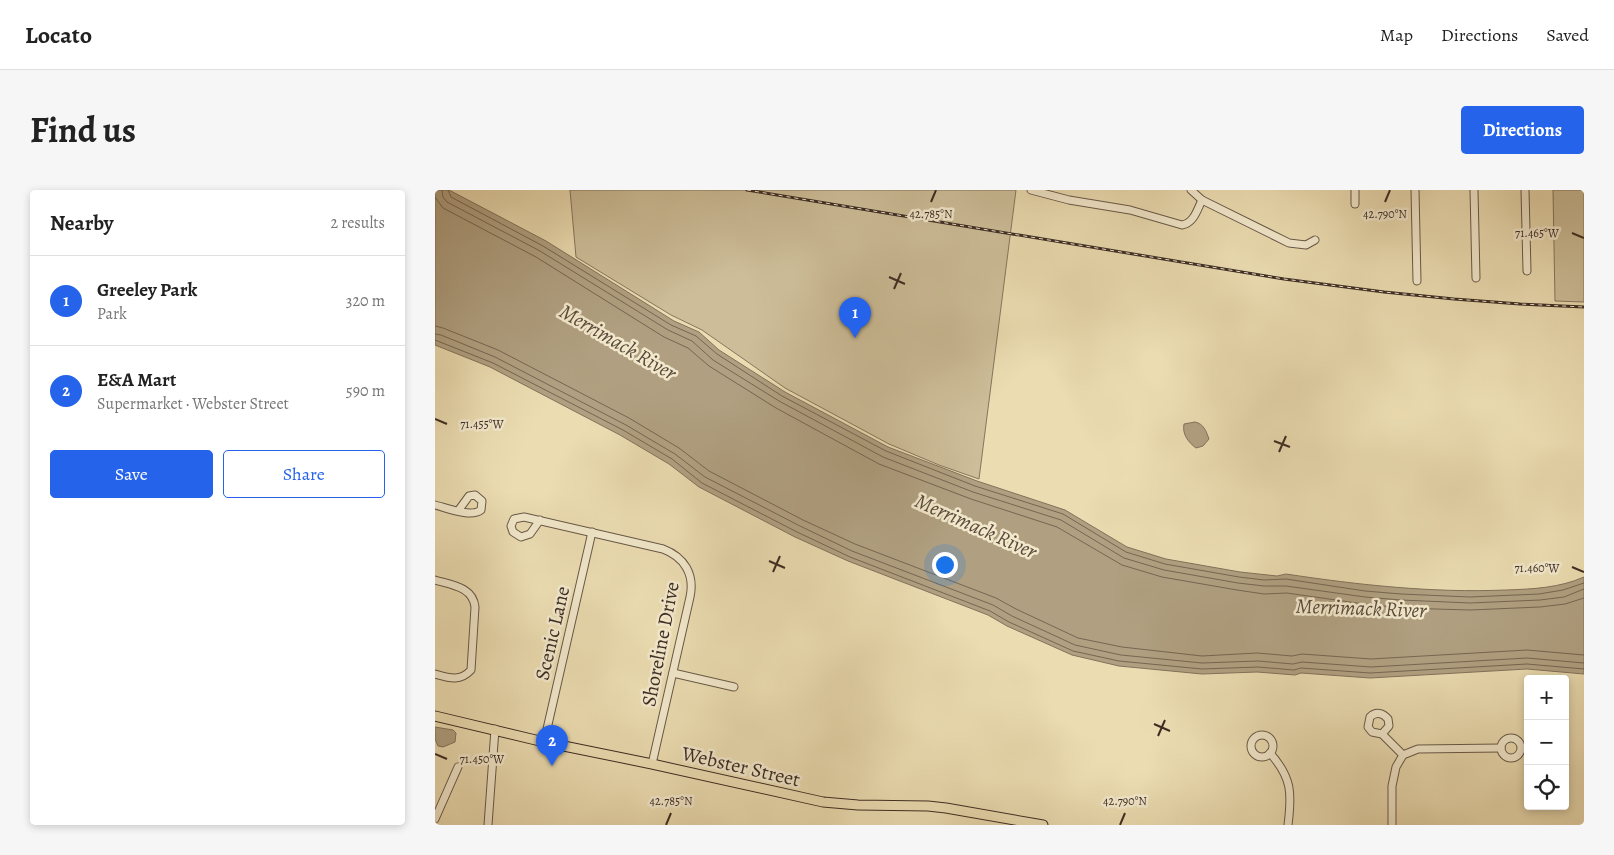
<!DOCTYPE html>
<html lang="en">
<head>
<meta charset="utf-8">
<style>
	:root { --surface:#fff; --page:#f6f6f6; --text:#222; --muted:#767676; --line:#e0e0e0; --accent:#2563eb }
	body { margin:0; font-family:Alegreya,serif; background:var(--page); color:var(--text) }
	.controls { position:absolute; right:15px; bottom:15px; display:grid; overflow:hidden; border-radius:5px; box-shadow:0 2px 8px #0003 }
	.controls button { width:45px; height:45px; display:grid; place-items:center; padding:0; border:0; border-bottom:1px solid var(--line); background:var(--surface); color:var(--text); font:25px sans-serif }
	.you { position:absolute; left:509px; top:374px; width:18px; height:18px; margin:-12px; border:4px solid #fff; border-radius:50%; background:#1a73e8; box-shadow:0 0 0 8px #1a73e833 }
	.badge { display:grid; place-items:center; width:32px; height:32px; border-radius:50%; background:var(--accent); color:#fff; font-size:16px; font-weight:700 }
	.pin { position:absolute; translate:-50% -41px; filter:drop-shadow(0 1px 2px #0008) }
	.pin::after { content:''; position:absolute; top:26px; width:18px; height:15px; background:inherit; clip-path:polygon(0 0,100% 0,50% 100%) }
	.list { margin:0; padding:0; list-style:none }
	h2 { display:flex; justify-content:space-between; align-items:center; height:65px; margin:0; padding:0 20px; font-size:21px }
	h2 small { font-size:16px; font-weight:400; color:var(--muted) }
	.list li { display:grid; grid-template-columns:32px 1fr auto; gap:15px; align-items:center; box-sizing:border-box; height:90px; padding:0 20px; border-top:1px solid var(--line) }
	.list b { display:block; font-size:19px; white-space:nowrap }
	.list p { margin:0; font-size:16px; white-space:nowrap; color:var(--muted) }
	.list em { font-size:16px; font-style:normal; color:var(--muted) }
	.actions { display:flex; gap:10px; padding:15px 20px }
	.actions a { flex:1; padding:11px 0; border:1px solid var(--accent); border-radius:5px; text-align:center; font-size:18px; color:var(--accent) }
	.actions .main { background:var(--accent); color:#fff }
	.icon { flex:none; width:28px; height:28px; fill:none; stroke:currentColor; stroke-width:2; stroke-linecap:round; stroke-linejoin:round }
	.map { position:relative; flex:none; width:1149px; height:635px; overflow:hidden; border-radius:5px }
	header { display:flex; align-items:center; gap:30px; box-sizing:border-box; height:70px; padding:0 25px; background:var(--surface); border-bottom:1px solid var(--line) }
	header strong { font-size:24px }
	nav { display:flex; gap:28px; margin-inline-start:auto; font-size:18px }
	.intro { display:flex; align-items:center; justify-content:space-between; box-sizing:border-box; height:120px; padding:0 30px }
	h1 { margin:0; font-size:35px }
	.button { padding:12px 22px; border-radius:5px; background:var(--accent); color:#fff; font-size:18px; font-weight:700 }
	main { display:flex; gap:30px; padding:0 30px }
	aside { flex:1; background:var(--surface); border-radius:5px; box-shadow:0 2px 8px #0003 }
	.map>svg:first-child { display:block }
</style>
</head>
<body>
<header>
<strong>Locato</strong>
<nav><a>Map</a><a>Directions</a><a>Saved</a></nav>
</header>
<div class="intro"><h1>Find us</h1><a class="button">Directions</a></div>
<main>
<aside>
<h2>Nearby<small>2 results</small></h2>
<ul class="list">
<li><span class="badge">1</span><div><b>Greeley Park</b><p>Park</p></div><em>320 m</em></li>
<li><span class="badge">2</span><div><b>E&amp;A Mart</b><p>Supermarket · Webster Street</p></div><em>590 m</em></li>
</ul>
<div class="actions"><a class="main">Save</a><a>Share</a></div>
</aside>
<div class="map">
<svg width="1149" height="635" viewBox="0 0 1149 635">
	<rect width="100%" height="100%" fill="#ebdcb1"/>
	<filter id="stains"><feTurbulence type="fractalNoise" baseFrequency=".004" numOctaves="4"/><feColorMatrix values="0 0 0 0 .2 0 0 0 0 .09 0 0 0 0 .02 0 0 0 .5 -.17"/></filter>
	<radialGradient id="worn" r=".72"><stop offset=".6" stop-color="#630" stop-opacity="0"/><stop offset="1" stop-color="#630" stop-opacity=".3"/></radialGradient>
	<g fill="#cdbe99" stroke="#85765e">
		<polygon points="135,0 581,0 544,289 504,275 454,254 350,198 267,140 236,125 141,67"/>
		<polygon points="1118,0 1149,0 1149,112 1120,111"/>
	</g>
	<g fill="#b0a081" stroke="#82725c">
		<path d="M0,0H14L111,51L239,131L264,142L284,160L350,202L453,257L542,291L630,320L692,357L731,369L805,382L842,386L851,384C924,395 997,403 1071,400C1098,399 1124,398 1149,387V484L1092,479L935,488L866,483L860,485L822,482L767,484L684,476L637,465L572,436L553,425L413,371L360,347L264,297L234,274L185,245L55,177L0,155Z"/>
		<path d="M760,232C769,234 771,241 774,249L768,256L761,258C753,252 747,244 749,234Z"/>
		<polygon points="0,537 18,540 21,543 20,552 8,557 3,556 0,549"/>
	</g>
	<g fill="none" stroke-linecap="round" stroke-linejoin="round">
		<g stroke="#766652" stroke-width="1">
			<polyline points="7,0 8,7 12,12 105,61 233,140 257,151 278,170 344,211 448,267 538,302 626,330 689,368 729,380 803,393 829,396 851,396 930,407 966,410 1035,413 1105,410 1129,407 1149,399"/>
			<polyline points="13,0 16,7 108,56 236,135 261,146 282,164 347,206 451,261 540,296 628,324 691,362 730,374 804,387 829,390 851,389 930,401 966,404 1035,407 1104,404 1128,400 1149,393"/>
			<polyline points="0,7 8,18 101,67 229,147 253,158 274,176 341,218 444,274 536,309 622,337 687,375 727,387 802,400 829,404 852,403 929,414 966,418 1035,420 1105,417 1130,414 1149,408"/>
			<polyline points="0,136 8,138 63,160 194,228 244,258 274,281 368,330 420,354 561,408 581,419 643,448 687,457 767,466 822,463 857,466 867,464 936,469 1092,460 1149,465"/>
			<polyline points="0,144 6,145 60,167 191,235 240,264 270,287 365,336 417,361 558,415 577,426 640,455 686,465 767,473 823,471 858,474 867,472 936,477 1092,468 1149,473"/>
			<polyline points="0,150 58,173 188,240 237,269 267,293 362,342 415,367 555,421 574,432 638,461 684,471 767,479 823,477 859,480 866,478 935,483 1092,474 1149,479"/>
		</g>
		<defs>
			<g id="minor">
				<path d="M596,0L634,10L695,20L747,35C759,33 762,20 767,10"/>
				<polyline points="756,0 767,10 854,53 871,55 880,50"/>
				<polyline points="920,0 920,14"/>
				<polyline points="980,0 982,91"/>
				<polyline points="1039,0 1041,88"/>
				<polyline points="1090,0 1092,81"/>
				<path d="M0,315C12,318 36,328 46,320L47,311L40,305L34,306L23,321"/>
				<path d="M105,330L95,344L86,347L78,342L76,336L79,329L89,327L228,359C249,367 260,384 255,407L217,574"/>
				<path d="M0,390C17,395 38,397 40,417L36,480C25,492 14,488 0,484"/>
				<polyline points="238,483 299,497"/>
				<path d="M947,544L937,542L933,537L935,527C941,521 948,523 953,529L954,536L947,544L968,565"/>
				<circle cx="827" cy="556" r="11"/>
				<circle cx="1076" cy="558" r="10"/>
				<polyline points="109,552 157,342"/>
				<path d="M835,563C857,588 857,603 853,635"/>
				<polyline points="0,629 23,577"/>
				<polyline points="53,635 60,539"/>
				<polyline points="957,635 957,596 961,577 968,565 983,559 1066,558"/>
			</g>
			<polyline id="major" points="0,526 109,552 217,574 388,612 423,615 493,616 511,618 608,635"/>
		</defs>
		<use href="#minor" stroke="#685947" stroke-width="9"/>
		<use href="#major" stroke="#3d2d24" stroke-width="11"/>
		<use href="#minor" stroke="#f2e8cc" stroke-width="7"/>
		<use href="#major" stroke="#ebdcb1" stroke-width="9"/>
		<defs>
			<polyline id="rail" points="312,0 849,89 949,102 1019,109 1085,114 1149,117"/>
		</defs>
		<use href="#rail" stroke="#3d2d24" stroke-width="3"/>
		<use href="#rail" stroke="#f2e8cc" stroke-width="1" stroke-dasharray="4" stroke-linecap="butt"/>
	</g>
	<path fill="none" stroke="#3d2d24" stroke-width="2" d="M496,12L501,0M950,12L955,0M1137,43L1149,48M454,87L470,94M459,99L466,83M0,229L12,234M839,251L855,257M844,262L851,246M334,371L350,378M1137,377L1149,382M338,382L345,366M719,534L735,541M723,546L730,530M0,564L12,569M231,635L236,623M685,635L690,623"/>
	<g text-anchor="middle" stroke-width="5" stroke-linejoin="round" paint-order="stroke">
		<g font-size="20" fill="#3d2d24" stroke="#f2e8cc">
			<text transform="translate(117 443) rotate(-77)" y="7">Scenic Lane</text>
			<text transform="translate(225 454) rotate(-79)" y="7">Shoreline Drive</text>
			<text transform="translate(306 576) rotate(13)" y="7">Webster Street</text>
		</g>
		<g font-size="21" font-style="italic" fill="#5a4a3b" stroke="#f2e8cc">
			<text transform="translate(183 152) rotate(30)" y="7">Merrimack River</text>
			<text transform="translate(541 336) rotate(24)" y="7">Merrimack River</text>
			<text transform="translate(926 418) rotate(2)" y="7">Merrimack River</text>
		</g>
	</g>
	<g font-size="12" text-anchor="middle" fill="#3d2d24" stroke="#f2e8cc" stroke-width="5" stroke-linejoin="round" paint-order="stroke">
		<text x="496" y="28">42.785°N</text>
		<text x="950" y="28">42.790°N</text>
		<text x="1102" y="47">71.465°W</text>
		<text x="47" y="238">71.455°W</text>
		<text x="1102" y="382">71.460°W</text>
		<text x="47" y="573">71.450°W</text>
		<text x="236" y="615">42.785°N</text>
		<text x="690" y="615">42.790°N</text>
	</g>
	<rect width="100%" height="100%" filter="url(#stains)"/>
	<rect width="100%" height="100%" fill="url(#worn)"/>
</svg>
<div class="controls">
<button>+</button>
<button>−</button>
<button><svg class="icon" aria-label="locate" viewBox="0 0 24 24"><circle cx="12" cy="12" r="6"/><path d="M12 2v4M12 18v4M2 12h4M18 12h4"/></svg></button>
</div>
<div class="you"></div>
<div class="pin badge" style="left:420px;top:148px">1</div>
<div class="pin badge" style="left:117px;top:576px">2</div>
</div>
</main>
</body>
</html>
